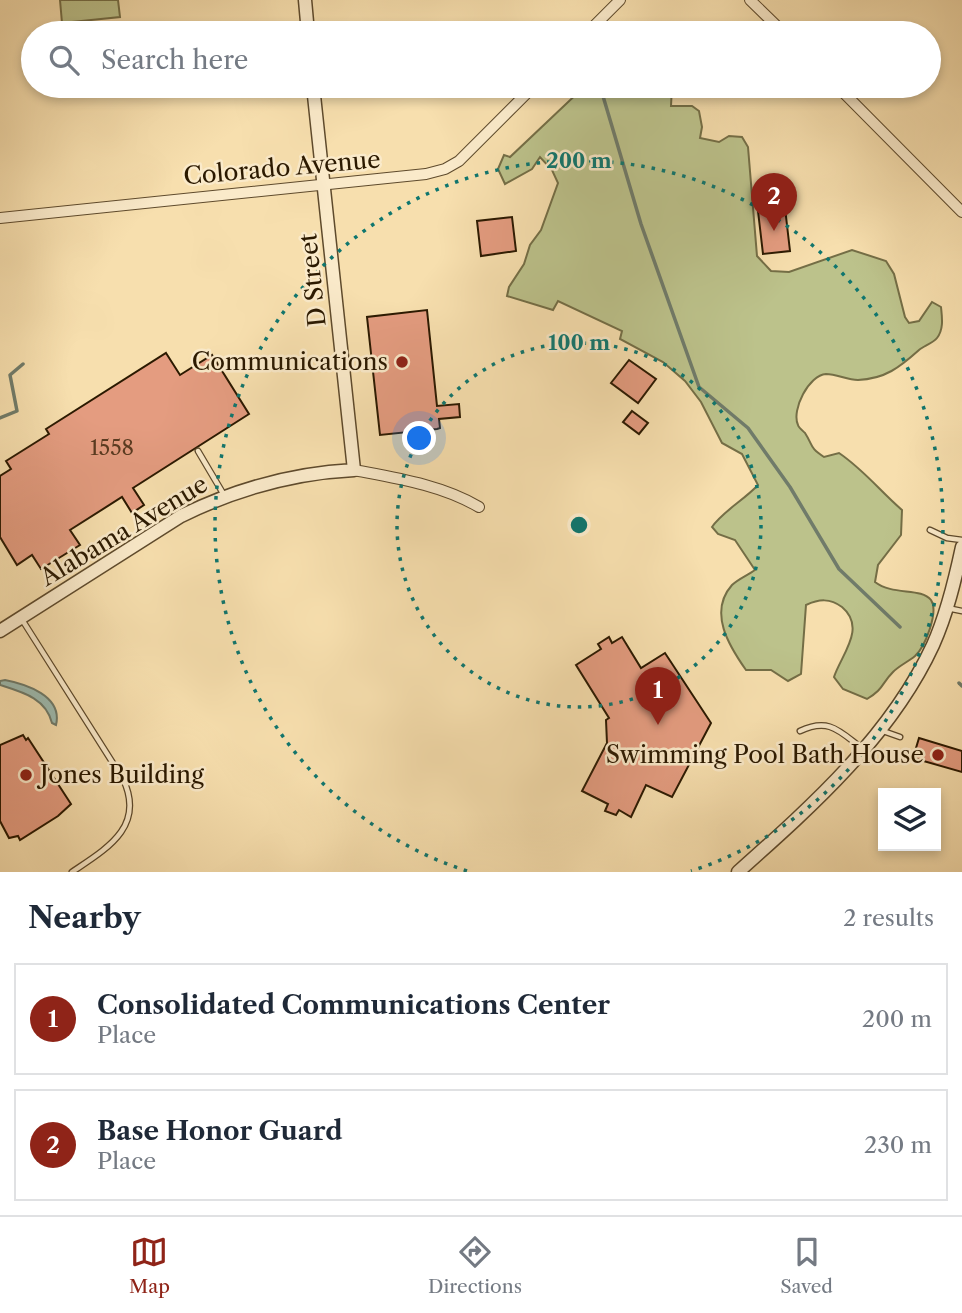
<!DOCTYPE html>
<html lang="en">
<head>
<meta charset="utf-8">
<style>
	:root { --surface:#fff; --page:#f6f6f7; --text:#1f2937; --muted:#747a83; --line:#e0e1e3; --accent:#8f2418 }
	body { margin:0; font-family:"Libre Caslon Text",serif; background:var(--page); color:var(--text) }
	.controls { position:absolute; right:21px; bottom:21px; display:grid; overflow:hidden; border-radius:0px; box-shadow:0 4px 10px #0003 }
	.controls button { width:63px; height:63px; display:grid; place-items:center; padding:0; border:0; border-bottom:2px solid var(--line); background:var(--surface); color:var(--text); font:35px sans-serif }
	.you { position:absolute; left:420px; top:439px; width:24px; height:24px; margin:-18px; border:5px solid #fff; border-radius:50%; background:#1a73e8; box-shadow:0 0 0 10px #1a73e833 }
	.badge { display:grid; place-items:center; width:46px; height:46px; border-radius:50%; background:var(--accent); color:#fff; font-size:23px; font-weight:700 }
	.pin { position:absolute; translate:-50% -58px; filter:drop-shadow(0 2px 4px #0008) }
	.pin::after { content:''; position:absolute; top:37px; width:24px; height:21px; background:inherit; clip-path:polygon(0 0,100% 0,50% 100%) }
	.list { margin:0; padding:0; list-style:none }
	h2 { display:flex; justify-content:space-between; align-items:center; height:91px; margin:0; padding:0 28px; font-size:30px }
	h2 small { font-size:23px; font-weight:400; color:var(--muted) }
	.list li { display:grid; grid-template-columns:46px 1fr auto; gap:21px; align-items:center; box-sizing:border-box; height:112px; margin:0 14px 14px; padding:0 14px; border:2px solid var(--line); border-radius:0px }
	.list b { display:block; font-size:26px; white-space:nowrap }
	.list p { margin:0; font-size:23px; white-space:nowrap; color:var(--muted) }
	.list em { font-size:23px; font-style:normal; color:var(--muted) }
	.icon { flex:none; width:38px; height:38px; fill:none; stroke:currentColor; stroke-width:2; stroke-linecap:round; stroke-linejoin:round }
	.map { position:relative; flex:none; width:962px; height:872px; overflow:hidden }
	.search { position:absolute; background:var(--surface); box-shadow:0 4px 10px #0003; left:21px; right:21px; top:21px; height:77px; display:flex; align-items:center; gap:18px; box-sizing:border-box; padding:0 24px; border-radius:38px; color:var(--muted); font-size:26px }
	.sheet { height:343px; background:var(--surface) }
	nav { display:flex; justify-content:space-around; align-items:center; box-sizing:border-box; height:98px; border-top:2px solid var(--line); background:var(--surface); font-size:19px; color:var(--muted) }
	nav a { display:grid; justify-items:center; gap:4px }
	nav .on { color:var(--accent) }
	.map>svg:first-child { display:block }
</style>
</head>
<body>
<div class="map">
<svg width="962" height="872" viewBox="0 0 962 872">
	<rect width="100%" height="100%" fill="#f7dfae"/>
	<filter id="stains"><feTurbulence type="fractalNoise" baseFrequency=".00286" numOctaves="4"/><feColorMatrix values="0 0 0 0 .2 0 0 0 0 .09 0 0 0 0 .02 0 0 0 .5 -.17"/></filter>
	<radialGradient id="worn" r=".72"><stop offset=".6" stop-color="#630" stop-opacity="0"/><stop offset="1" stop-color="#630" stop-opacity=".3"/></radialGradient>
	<g fill="#bcc28b" stroke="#746e46" stroke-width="2">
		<polygon points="60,0 118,0 120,17 62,23"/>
		<path d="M585,86H672L671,106H692L699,111L702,127L700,138L719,142L729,136L742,137L748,147L757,256L771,271L789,272L852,250L886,261L894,274L905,317L909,323L919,321L932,302L941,307C942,317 944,329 937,338C933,343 924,346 919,350C900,367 885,379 858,380C847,380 837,374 826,374C809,375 791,410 798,425C798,427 804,432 805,433C814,447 809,447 824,457L839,453C864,470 880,491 902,510L901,535L878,565L875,582C893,596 921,587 931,600C939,612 925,647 915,656C908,662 900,665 893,672C881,684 884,689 867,699L843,689L834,677C841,655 867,628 842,607C830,598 819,599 806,605L801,674L788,681L771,670H746C729,646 708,612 732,585C738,579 748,575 755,570L735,540L718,534L712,527C722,512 744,500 758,485L742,454L722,443L701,402L685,381L663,362L620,339L622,331L558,301L553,310L507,296L509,287L524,264L530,245L541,230L558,183L552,170L540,157L532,169L505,184L498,169L504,155L510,157Z"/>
	</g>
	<path fill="#9ebcb1" stroke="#707b6a" stroke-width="2" d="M5,680C26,684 63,696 56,725L52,723C46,698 22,692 0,685V681Z"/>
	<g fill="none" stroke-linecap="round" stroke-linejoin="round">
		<g stroke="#707b6a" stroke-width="3.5">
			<polyline points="600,86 641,224 699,387 748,428 790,487 839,569 900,627"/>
			<polyline points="0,418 17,411 10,375 23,364"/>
			<polyline points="959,683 962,686"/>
		</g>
	</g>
	<g fill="#e49c80" stroke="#2b1900" stroke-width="2">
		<polygon points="785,208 790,251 763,254 758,211"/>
		<polygon points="512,217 516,251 481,256 477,221"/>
		<polygon points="427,310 437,406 459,404 460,417 439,419 440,428 437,429 380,435 367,317"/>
		<polygon points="166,353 180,375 212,355 249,414 133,488 144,505 132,513 122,497 70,530 80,545 41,569 32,555 17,565 0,537 0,476 11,469 6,461 49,434 46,429"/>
		<polygon points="629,360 656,379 638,403 611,383"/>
		<polygon points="632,411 648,423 639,434 623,422"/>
		<polygon points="609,637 612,643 622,637 641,668 665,653 711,723 672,797 646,785 631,817 619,810 616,815 605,811 608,804 582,791 607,743 606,720 609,718 576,665 601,649 598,644"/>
		<polygon points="23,735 26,740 28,738 71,804 58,816 20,840 18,836 9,838 0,821 0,745"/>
		<polygon points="919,738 962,751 962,772 913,758"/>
	</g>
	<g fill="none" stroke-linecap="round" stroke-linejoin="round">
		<defs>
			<g id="service">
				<polyline points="198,451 224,495"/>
				<polyline points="930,530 947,538 962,540"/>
				<polyline points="947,608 962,611"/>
				<path d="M21,618L123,779C146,827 106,849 72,872"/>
				<path d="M800,731C830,717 840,732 863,749"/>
				<polyline points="883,731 900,737"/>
			</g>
			<g id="minor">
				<polyline points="750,0 784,33"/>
				<polyline points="587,33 620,0"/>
				<polyline points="837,86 962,212"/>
				<polyline points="0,218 426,174 445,169 459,161 534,86"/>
				<path d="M354,470C396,478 442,485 479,507"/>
			</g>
			<g id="tertiary">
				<polyline points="305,0 308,33"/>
				<path d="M0,631L181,516C236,489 293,473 354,470L313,86"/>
				<path d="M738,872C812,806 891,736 933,645C947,614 955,580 962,547"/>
			</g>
		</defs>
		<use href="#service" stroke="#5e4a2c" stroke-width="7"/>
		<use href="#minor" stroke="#5e4a2c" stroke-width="12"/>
		<use href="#tertiary" stroke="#5e4a2c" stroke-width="15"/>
		<use href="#service" stroke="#faeaca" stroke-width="4.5"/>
		<use href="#minor" stroke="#faeaca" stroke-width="10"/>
		<use href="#tertiary" stroke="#faeaca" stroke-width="12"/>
	</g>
	<g fill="none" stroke="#0f766e" stroke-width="3.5" stroke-dasharray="3.5 7">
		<circle cx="579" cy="525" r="182"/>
		<path d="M467 871A364 364 0 1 1 691 871"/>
	</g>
	<g fill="#8f2418" stroke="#faeaca" stroke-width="2.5">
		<circle cx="402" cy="362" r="7"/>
		<circle cx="938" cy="755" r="7"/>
		<circle cx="26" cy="775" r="7"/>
	</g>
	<g text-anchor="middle" stroke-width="5" stroke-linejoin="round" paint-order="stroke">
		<g font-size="21" fill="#593a20">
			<text x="112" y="455">1558</text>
		</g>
		<g font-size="24" fill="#2b1900" stroke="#faeaca">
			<text transform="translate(282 168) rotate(-5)" y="8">Colorado Avenue</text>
			<text transform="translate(313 280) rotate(-96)" y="8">D Street</text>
			<text transform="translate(124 531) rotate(-31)" y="8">Alabama Avenue</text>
		</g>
		<g font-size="24" fill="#2b1900" stroke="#faeaca" text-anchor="end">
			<text x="388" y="370">Communications</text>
			<text x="924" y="763">Swimming Pool Bath House</text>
			<text x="40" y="783" text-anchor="start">Jones Building</text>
		</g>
	</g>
	<circle cx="579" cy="525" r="10" fill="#0f766e" stroke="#faeaca" stroke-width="3.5"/>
	<g font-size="21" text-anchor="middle" font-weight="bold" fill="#0f766e" stroke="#faeaca" stroke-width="5" stroke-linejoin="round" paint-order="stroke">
		<text x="579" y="168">200 m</text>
		<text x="579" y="350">100 m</text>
	</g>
	<rect width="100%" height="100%" filter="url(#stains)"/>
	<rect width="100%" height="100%" fill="url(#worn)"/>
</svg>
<div class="controls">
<button><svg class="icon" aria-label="layers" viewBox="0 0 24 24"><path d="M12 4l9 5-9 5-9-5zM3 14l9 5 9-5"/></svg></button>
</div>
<div class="you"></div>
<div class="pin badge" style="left:658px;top:725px">1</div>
<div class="pin badge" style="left:774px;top:231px">2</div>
<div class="search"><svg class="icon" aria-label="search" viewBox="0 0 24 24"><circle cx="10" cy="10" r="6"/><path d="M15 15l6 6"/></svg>Search here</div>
</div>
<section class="sheet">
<h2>Nearby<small>2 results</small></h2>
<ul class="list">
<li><span class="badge">1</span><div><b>Consolidated Communications Center</b><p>Place</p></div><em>200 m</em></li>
<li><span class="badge">2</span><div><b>Base Honor Guard</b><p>Place</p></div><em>230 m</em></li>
</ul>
</section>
<nav>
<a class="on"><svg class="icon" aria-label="map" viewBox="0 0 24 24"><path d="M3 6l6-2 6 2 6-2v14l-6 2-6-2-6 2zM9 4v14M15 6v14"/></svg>Map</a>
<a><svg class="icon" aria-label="directions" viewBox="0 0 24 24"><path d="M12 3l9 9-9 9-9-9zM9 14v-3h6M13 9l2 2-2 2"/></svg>Directions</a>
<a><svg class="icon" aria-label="saved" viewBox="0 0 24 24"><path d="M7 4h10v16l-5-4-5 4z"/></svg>Saved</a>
</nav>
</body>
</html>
